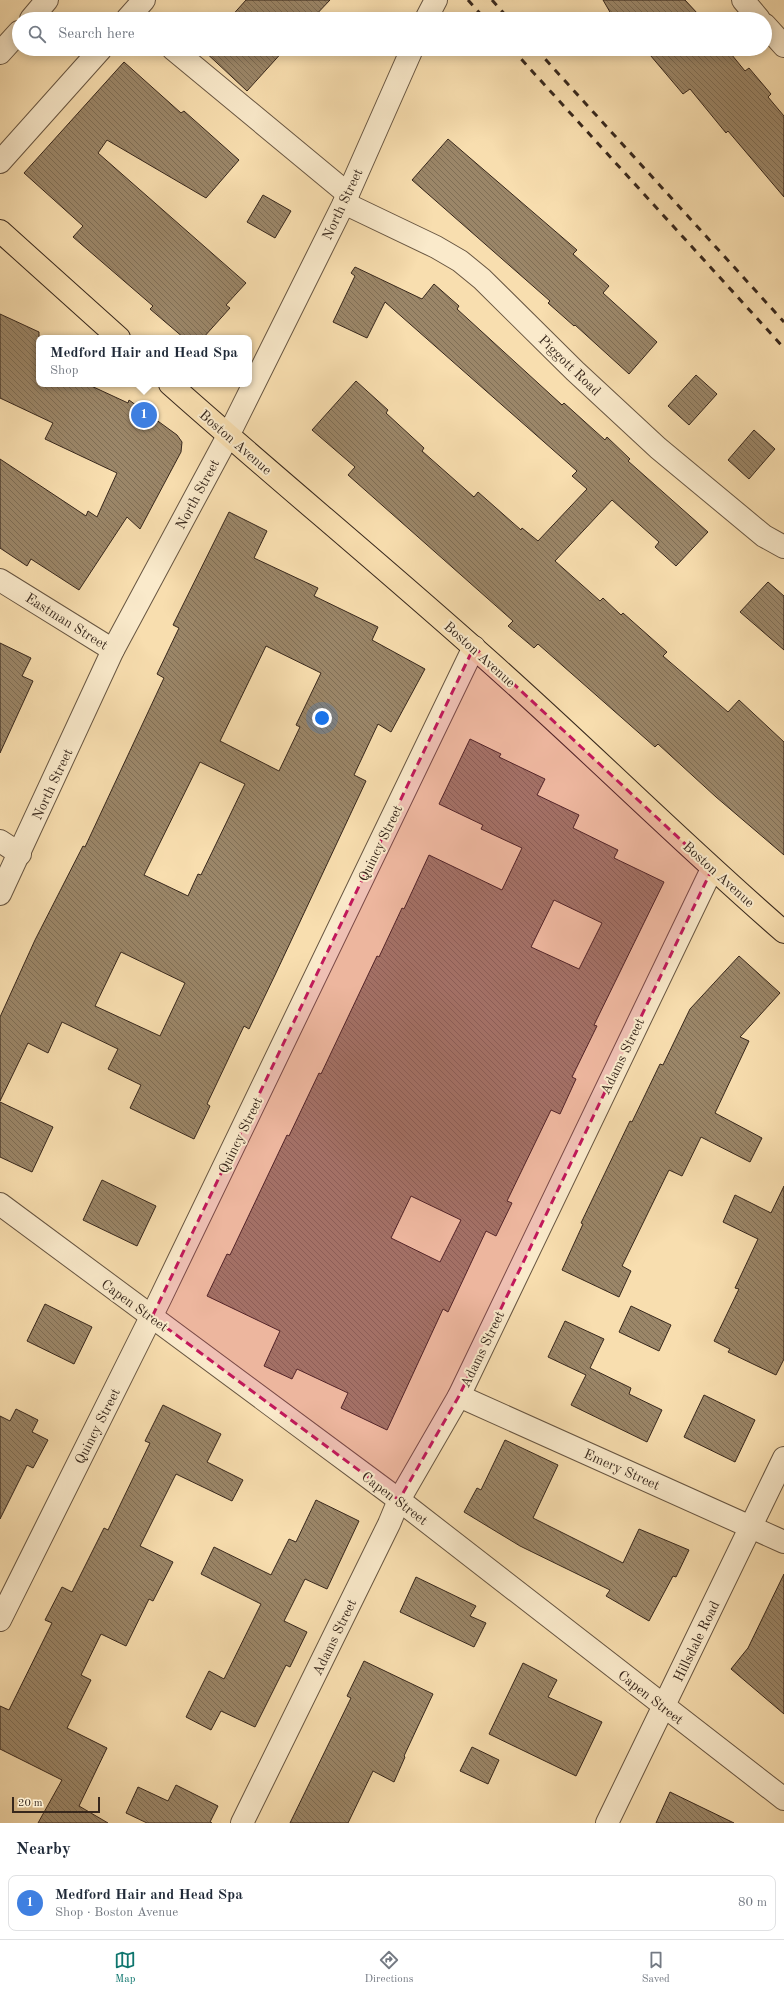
<!DOCTYPE html>
<html lang="en">
<head>
<meta charset="utf-8">
<style>
	:root { --surface:#fff; --page:#f6f6f7; --text:#1f2937; --muted:#747a83; --line:#e0e1e3; --accent:#0f766e }
	body { margin:0; font-family:"Old Standard TT",serif; background:var(--page); color:var(--text) }
	.scale { position:absolute; left:12px; bottom:10px; width:88px; box-sizing:border-box; padding-left:4px; border:2px solid #37271c; border-top:0; font-size:11px; line-height:14px; white-space:nowrap; color:#37271c; -webkit-text-stroke:3px #faeacb; paint-order:stroke }
	.you { position:absolute; left:322px; top:718px; width:14px; height:14px; margin:-10px; border:3px solid #fff; border-radius:50%; background:#1a73e8; box-shadow:0 0 0 6px #1a73e833 }
	.badge { display:grid; place-items:center; width:26px; height:26px; border-radius:50%; background:var(--accent); color:#fff; font-size:13px; font-weight:700 }
	.pin { position:absolute; translate:-50% -50%; border:2px solid #fff; box-shadow:0 1px 4px #0006 }
	.popup { position:absolute; left:36px; top:335px; width:216px; height:52px; box-sizing:border-box; display:grid; place-content:center; border-radius:8px; background:var(--surface); filter:drop-shadow(0 1px 3px #0005); font-size:13px; white-space:nowrap; color:var(--muted) }
	.popup b { font-size:15px; color:var(--text) }
	.popup::after { content:''; position:absolute; left:50%; top:100%; margin-left:-8px; border:8px solid transparent; border-top-color:var(--surface) }
	.list { margin:0; padding:0; list-style:none }
	h2 { display:flex; justify-content:space-between; align-items:center; height:52px; margin:0; padding:0 16px; font-size:17px }
	h2 small { font-size:13px; font-weight:400; color:var(--muted) }
	.list li { display:grid; grid-template-columns:26px 1fr auto; gap:12px; align-items:center; box-sizing:border-box; height:56px; margin:0 8px 8px; padding:0 8px; border:1px solid var(--line); border-radius:8px }
	.list b { display:block; font-size:15px; white-space:nowrap }
	.list p { margin:0; font-size:13px; white-space:nowrap; color:var(--muted) }
	.list em { font-size:13px; font-style:normal; color:var(--muted) }
	.icon { flex:none; width:22px; height:22px; fill:none; stroke:currentColor; stroke-width:2; stroke-linecap:round; stroke-linejoin:round }
	.map { position:relative; flex:none; width:784px; height:1823px; overflow:hidden }
	.search { position:absolute; background:var(--surface); box-shadow:0 2px 10px #0003; left:12px; right:12px; top:12px; height:44px; display:flex; align-items:center; gap:10px; box-sizing:border-box; padding:0 14px; border-radius:22px; color:var(--muted); font-size:15px }
	.sheet { height:116px; background:var(--surface) }
	nav { display:flex; justify-content:space-around; align-items:center; box-sizing:border-box; height:56px; border-top:1px solid var(--line); background:var(--surface); font-size:11px; color:var(--muted) }
	nav a { display:grid; justify-items:center; gap:2px }
	nav .on { color:var(--accent) }
	.map>svg:first-child { display:block }
</style>
</head>
<body>
<div class="map">
<svg width="784" height="1823" viewBox="0 0 784 1823">
	<defs>
		<pattern id="building-back-hatch" width="6" height="6" patternUnits="userSpaceOnUse"><rect width="6" height="6" fill="#9b8668"/><path d="M-1 5l2 2M0 0l6 6M5-1l2 2" fill="none" stroke="#7f6e55"/></pattern>
	</defs>
	<rect width="100%" height="100%" fill="#f8deaf"/>
	<filter id="stains"><feTurbulence type="fractalNoise" baseFrequency=".005" numOctaves="4"/><feColorMatrix values="0 0 0 0 .2 0 0 0 0 .09 0 0 0 0 .02 0 0 0 .5 -.17"/></filter>
	<radialGradient id="worn" r=".72"><stop offset=".6" stop-color="#630" stop-opacity="0"/><stop offset="1" stop-color="#630" stop-opacity=".3"/></radialGradient>
	<g fill="url(#building-back-hatch)" stroke="#37271c" fill-rule="evenodd">
		<polygon points="246,0 330,0 312,19 229,19"/>
		<polygon points="603,0 685,0 698,14 692,19 614,19"/>
		<polygon points="202,49 285,49 247,91"/>
		<polygon points="645,49 727,49 745,71 749,68 771,94 768,97 784,116 784,197 728,131 726,133 690,89 683,94"/>
		<polygon points="124,62 181,113 184,111 239,160 206,198 107,140 98,153 246,283 226,305 230,308 203,338 184,338 150,309 153,306 73,237 83,226 24,173"/>
		<polygon points="448,139 577,250 573,254 609,286 603,293 657,342 629,374 575,325 574,326 548,303 550,301 412,180"/>
		<polygon points="263,195 291,211 275,238 247,222"/>
		<polygon points="355,267 422,299 434,284 459,306 457,309 562,405 564,403 605,440 607,437 630,459 628,461 708,532 676,566 655,547 659,542 612,500 555,561 600,601 603,598 621,615 623,613 667,652 663,656 728,712 739,700 784,742 784,855 716,797 658,744 655,747 538,644 534,648 508,626 513,621 348,475 355,467 312,430 356,381 388,410 386,413 424,448 422,451 474,497 478,492 521,530 522,528 538,541 587,489 572,476 577,471 385,302 367,338 333,322 355,276 351,273"/>
		<polygon points="0,314 39,332 39,384 87,384 128,403 129,400 177,435 182,442 181,452 140,529 127,517 79,590 31,559 27,566 0,548 0,459 86,516 88,511 97,517 117,473 45,439 53,423 0,398"/>
		<polygon points="696,375 717,394 689,425 668,406"/>
		<polygon points="754,430 775,449 749,479 728,460"/>
		<path d="M229,512L267,531L254,558L318,588L314,596L378,627L372,640L425,669L391,732L378,724L354,775L366,781L275,975L249,1029L244,1026L207,1104L210,1106L194,1139L130,1108L141,1085L108,1069L118,1049L62,1022L48,1053L28,1043L0,1101V1017L35,940L83,846L85,847L164,678L157,674L179,628L173,625ZM266,646L321,673L296,725L300,727L279,771L220,741ZM200,762L245,784L201,875L198,874L188,896L144,875ZM121,952L185,983L160,1036L95,1006Z"/>
		<polygon points="768,582 784,596 784,650 740,612"/>
		<polygon points="0,643 31,658 22,676 33,681 0,753"/>
		<path d="M470,739L501,754L499,757L545,779L537,795L579,815L573,828L618,850L614,858L664,882L594,1025L597,1026L572,1077L576,1079L560,1114L551,1110L507,1201L512,1203L496,1236L486,1231L448,1312L443,1309L387,1430L341,1408L348,1393L297,1369L292,1379L264,1366L280,1331L207,1296L227,1254L230,1255L287,1135L289,1136L319,1073L321,1074L377,956L379,957L402,908L404,909L429,855L502,890L522,848L481,829L483,825L439,804ZM554,900L602,923L579,969L531,947ZM411,1196L461,1220L440,1262L391,1238Z"/>
		<polygon points="739,956 780,993 740,1037 749,1041 715,1113 762,1138 750,1162 701,1137 682,1176 669,1170 622,1266 631,1271 619,1297 562,1270 583,1224 581,1223 630,1121 632,1122 660,1064 663,1065 690,1009"/>
		<polygon points="0,1102 53,1127 32,1172 0,1157"/>
		<polygon points="102,1180 156,1206 137,1246 83,1220"/>
		<polygon points="784,1186 784,1359 776,1375 728,1352 730,1349 714,1341 739,1289 735,1288 758,1239 723,1222 735,1195 771,1213"/>
		<polygon points="45,1304 92,1327 74,1364 27,1341"/>
		<polygon points="631,1306 671,1325 659,1351 619,1332"/>
		<polygon points="565,1321 604,1339 590,1368 631,1388 629,1394 662,1410 647,1442 571,1405 586,1375 548,1357"/>
		<polygon points="704,1395 755,1420 735,1462 684,1437"/>
		<polygon points="163,1405 221,1434 207,1462 243,1480 232,1501 176,1474 140,1546 173,1562 153,1601 149,1599 126,1646 101,1634 81,1675 91,1680 67,1728 107,1748 79,1806 108,1823 38,1823 62,1780 0,1749 0,1706 9,1710 52,1623 45,1620 62,1587 72,1592 104,1528 108,1530 150,1443 145,1441"/>
		<polygon points="16,1409 38,1420 32,1432 48,1440 33,1468 27,1465 0,1519 0,1416 10,1421"/>
		<polygon points="505,1440 558,1465 533,1518 623,1563 639,1529 689,1550 676,1577 673,1576 649,1621 606,1596 610,1590 520,1546 464,1512 477,1488 481,1490"/>
		<polygon points="316,1500 359,1521 327,1589 305,1579 284,1621 307,1632 290,1667 286,1665 255,1727 221,1711 211,1730 186,1717 209,1671 224,1679 261,1604 201,1574 214,1547 271,1575 289,1539 296,1542"/>
		<polygon points="784,1574 784,1714 731,1669 748,1648"/>
		<polygon points="416,1577 476,1606 470,1616 486,1623 474,1647 400,1612"/>
		<polygon points="364,1661 433,1694 404,1756 405,1757 394,1782 373,1771 348,1823 290,1823 351,1698 347,1696"/>
		<polygon points="523,1663 557,1680 548,1697 602,1722 576,1776 489,1734"/>
		<polygon points="472,1747 499,1760 488,1784 460,1771"/>
		<polygon points="176,1785 218,1806 210,1822 212,1823 147,1823 126,1813 138,1787 168,1801"/>
		<polygon points="670,1792 734,1823 656,1823"/>
	</g>
	<g fill="none" stroke-linecap="round" stroke-linejoin="round">
		<defs>
			<g id="minor">
				<polyline points="743,0 759,19"/>
				<polyline points="31,19 47,0"/>
				<polyline points="127,19 144,0"/>
				<polyline points="426,19 436,0"/>
				<polyline points="765,25 784,46"/>
				<polyline points="173,49 348,194"/>
				<polyline points="0,53 19,32"/>
				<polyline points="0,162 101,49"/>
				<polyline points="344,203 436,247 460,261 482,279 575,371 658,448 764,536 784,547"/>
				<polyline points="0,580 113,650"/>
				<polyline points="0,841 20,854"/>
				<polyline points="0,894 113,650 228,436 344,203 412,49"/>
				<polyline points="0,1204 399,1500 784,1799"/>
				<polyline points="459,1396 784,1542"/>
				<polyline points="0,1620 160,1299 474,647"/>
				<polyline points="242,1823 389,1524 399,1500 459,1396 712,869"/>
				<polyline points="607,1823 784,1458"/>
			</g>
			<g id="major">
				<polyline points="0,231 119,338"/>
				<path d="M170,384C270,473 373,558 473,647C579,740 678,840 784,932"/>
			</g>
		</defs>
		<use href="#minor" stroke="#675541" stroke-width="24"/>
		<use href="#major" stroke="#37271c" stroke-width="24"/>
		<use href="#minor" stroke="#faeacb" stroke-width="22"/>
		<use href="#major" stroke="#f8deaf" stroke-width="22"/>
		<g stroke="#37271c" stroke-width="3" stroke-dasharray="7 7" stroke-linecap="butt">
			<polyline points="468,0 485,19"/>
			<polyline points="492,0 509,19"/>
			<polyline points="512,49 784,348"/>
			<polyline points="536,49 784,322"/>
		</g>
	</g>
	<path fill="#c2185b" fill-opacity="0.2" stroke="#c2185b" stroke-width="3" stroke-dasharray="8 5" stroke-linejoin="round" d="M474,647L712,869L459,1396L399,1500L152,1317Z"/>
	<g text-anchor="middle" stroke-width="4" stroke-linejoin="round" paint-order="stroke">
		<g font-size="14" fill="#37271c" stroke="#faeacb">
			<text transform="translate(342 204) rotate(-65)" y="5">North Street</text>
			<text transform="translate(570 365) rotate(44)" y="5">Piggott Road</text>
			<text transform="translate(236 442) rotate(41)" y="5">Boston Avenue</text>
			<text transform="translate(197 494) rotate(-62)" y="5">North Street</text>
			<text transform="translate(67 621) rotate(32)" y="5">Eastman Street</text>
			<text transform="translate(480 654) rotate(42)" y="5">Boston Avenue</text>
			<text transform="translate(52 784) rotate(-65)" y="5">North Street</text>
			<text transform="translate(380 843) rotate(-64)" y="5">Quincy Street</text>
			<text transform="translate(719 874) rotate(42)" y="5">Boston Avenue</text>
			<text transform="translate(622 1056) rotate(-64)" y="5">Adams Street</text>
			<text transform="translate(240 1135) rotate(-64)" y="5">Quincy Street</text>
			<text transform="translate(135 1305) rotate(36)" y="5">Capen Street</text>
			<text transform="translate(482 1349) rotate(-64)" y="5">Adams Street</text>
			<text transform="translate(97 1426) rotate(-63)" y="5">Quincy Street</text>
			<text transform="translate(622 1469) rotate(24)" y="5">Emery Street</text>
			<text transform="translate(395 1498) rotate(37)" y="5">Capen Street</text>
			<text transform="translate(334 1637) rotate(-64)" y="5">Adams Street</text>
			<text transform="translate(696 1641) rotate(-64)" y="5">Hillsdale Road</text>
			<text transform="translate(651 1697) rotate(38)" y="5">Capen Street</text>
		</g>
	</g>
	<rect width="100%" height="100%" filter="url(#stains)"/>
	<rect width="100%" height="100%" fill="url(#worn)"/>
</svg>
<div class="scale">20 m</div>
<div class="you"></div>
<div class="pin badge" style="left:144px;top:415px;background:#3f7fe0">1</div>
<div class="popup"><b>Medford Hair and Head Spa</b>Shop</div>
<div class="search"><svg class="icon" aria-label="search" viewBox="0 0 24 24"><circle cx="10" cy="10" r="6"/><path d="M15 15l6 6"/></svg>Search here</div>
</div>
<section class="sheet">
<h2>Nearby<small></small></h2>
<ul class="list">
<li><span class="badge" style="background:#3f7fe0">1</span><div><b>Medford Hair and Head Spa</b><p>Shop · Boston Avenue</p></div><em>80 m</em></li>
</ul>
</section>
<nav>
<a class="on"><svg class="icon" aria-label="map" viewBox="0 0 24 24"><path d="M3 6l6-2 6 2 6-2v14l-6 2-6-2-6 2zM9 4v14M15 6v14"/></svg>Map</a>
<a><svg class="icon" aria-label="directions" viewBox="0 0 24 24"><path d="M12 3l9 9-9 9-9-9zM9 14v-3h6M13 9l2 2-2 2"/></svg>Directions</a>
<a><svg class="icon" aria-label="saved" viewBox="0 0 24 24"><path d="M7 4h10v16l-5-4-5 4z"/></svg>Saved</a>
</nav>
</body>
</html>
